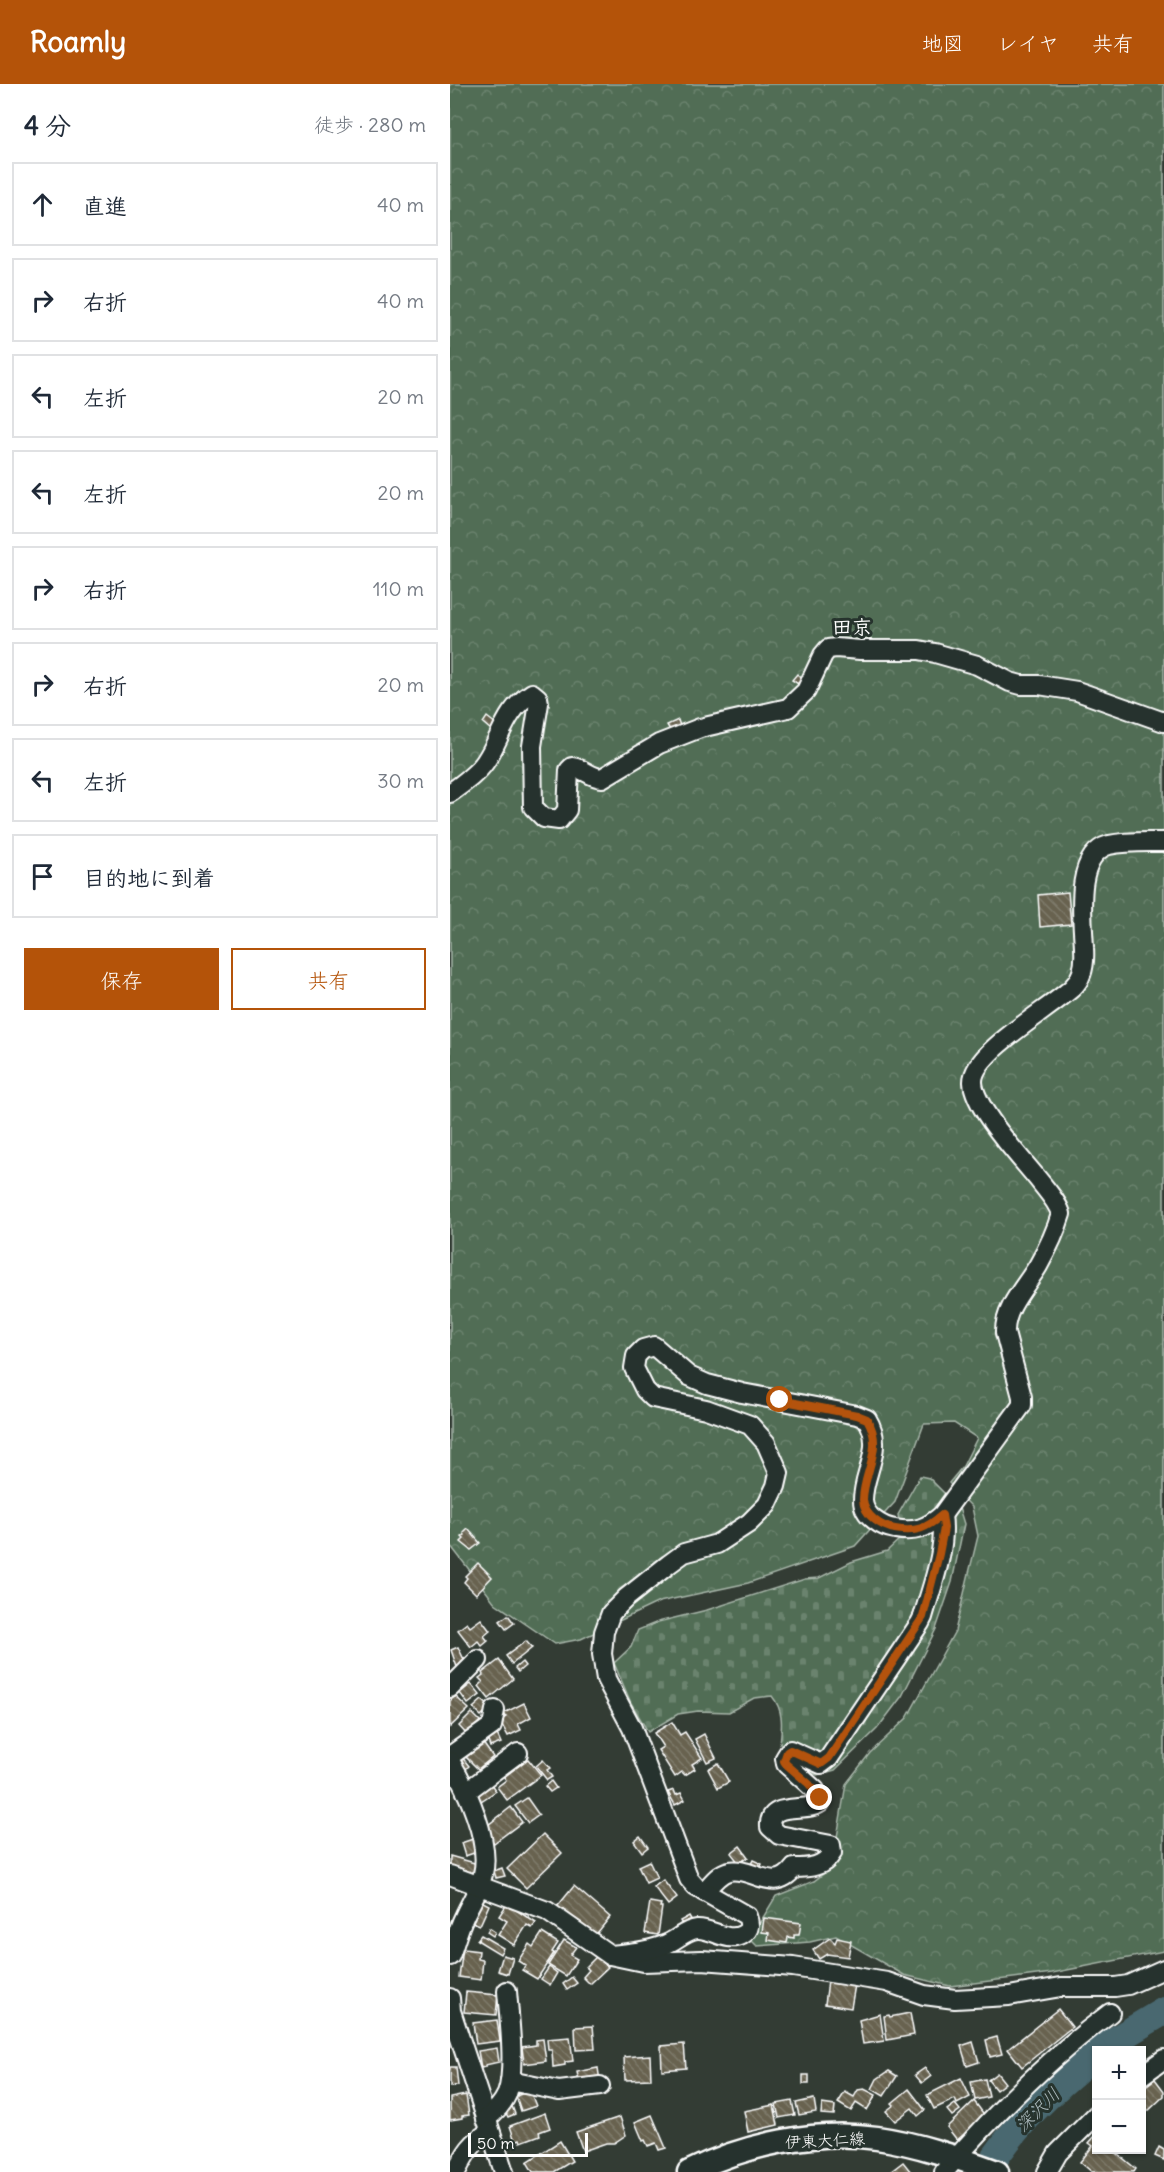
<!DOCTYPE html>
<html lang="ja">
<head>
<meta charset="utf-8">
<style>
	:root { --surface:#fff; --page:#f2f2f3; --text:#1f2937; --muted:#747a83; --line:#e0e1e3; --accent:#b45309 }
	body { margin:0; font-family:Delius,"Klee One",sans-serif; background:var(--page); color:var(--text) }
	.controls { position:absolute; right:18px; bottom:18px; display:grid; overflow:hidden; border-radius:0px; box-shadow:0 2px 4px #0004 }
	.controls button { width:54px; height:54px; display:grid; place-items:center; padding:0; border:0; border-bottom:2px solid var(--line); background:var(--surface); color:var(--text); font:30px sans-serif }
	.scale { position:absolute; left:18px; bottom:15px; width:120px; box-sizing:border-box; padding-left:6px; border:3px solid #fff; border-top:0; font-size:16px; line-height:21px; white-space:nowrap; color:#fff; -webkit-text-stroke:4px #26332d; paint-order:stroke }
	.stop { position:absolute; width:18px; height:18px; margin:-14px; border:4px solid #b45309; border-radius:50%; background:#fff }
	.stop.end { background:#b45309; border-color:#fff; box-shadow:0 2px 6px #0008 }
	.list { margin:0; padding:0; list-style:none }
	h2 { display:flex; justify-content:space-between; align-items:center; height:78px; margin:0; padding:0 24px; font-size:26px }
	h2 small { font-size:20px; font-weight:400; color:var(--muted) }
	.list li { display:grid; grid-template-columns:39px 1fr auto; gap:18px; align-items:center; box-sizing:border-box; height:84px; margin:0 12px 12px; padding:0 12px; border:2px solid var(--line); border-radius:0px }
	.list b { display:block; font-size:22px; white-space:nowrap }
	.list em { font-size:20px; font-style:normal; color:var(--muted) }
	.actions { display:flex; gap:12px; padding:18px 24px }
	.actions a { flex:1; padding:14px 0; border:2px solid var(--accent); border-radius:0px; text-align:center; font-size:21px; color:var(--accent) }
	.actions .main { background:var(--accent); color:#fff }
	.icon { flex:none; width:33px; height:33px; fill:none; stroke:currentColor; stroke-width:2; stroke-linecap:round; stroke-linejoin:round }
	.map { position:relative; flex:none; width:714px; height:2088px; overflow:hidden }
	header { display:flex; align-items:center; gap:36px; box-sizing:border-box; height:84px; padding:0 30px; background:var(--accent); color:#fff }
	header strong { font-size:28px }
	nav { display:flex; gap:33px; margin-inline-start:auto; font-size:21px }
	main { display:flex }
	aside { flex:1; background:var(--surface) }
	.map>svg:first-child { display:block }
</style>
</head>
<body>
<header>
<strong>Roamly</strong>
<nav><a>地図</a><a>レイヤ</a><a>共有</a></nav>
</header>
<main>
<aside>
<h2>4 分<small>徒歩 · 280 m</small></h2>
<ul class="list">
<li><svg class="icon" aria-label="ahead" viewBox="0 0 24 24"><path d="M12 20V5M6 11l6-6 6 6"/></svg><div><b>直進</b></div><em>40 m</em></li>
<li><svg class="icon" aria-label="right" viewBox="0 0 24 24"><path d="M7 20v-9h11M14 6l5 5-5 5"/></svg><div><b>右折</b></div><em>40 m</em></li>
<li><svg class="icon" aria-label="left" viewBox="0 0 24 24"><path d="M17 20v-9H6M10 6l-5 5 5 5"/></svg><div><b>左折</b></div><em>20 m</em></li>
<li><svg class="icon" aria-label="left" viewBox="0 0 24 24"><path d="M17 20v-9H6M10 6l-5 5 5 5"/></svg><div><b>左折</b></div><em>20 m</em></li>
<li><svg class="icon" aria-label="right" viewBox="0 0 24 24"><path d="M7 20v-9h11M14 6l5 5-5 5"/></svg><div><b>右折</b></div><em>110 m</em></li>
<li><svg class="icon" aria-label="right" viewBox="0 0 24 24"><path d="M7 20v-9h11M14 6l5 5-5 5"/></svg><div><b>右折</b></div><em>20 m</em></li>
<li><svg class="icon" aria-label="left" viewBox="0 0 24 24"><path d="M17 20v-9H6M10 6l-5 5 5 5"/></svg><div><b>左折</b></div><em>30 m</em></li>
<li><svg class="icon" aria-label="arrive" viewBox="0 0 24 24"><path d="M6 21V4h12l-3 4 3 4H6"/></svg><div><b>目的地に到着</b></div></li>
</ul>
<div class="actions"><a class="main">保存</a><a>共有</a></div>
</aside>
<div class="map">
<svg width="714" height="2088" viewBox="0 0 714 2088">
	<defs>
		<pattern id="forest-crowns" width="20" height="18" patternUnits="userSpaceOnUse" patternTransform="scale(1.5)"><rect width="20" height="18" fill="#516d55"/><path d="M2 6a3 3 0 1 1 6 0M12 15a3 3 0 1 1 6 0" fill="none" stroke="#6b836e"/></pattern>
		<pattern id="cemetery-stones" width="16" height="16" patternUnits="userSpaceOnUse" patternTransform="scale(1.5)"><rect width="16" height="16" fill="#516d55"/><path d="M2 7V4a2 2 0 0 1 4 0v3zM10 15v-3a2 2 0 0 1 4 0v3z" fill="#6b836e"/></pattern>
		<pattern id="building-back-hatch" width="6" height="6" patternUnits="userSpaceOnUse" patternTransform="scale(1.5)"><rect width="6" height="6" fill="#676250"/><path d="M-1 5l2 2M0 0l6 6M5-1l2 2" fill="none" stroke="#7e7a6a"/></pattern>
	</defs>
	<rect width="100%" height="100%" fill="#333c34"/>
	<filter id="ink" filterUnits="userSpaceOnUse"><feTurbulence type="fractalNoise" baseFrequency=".0167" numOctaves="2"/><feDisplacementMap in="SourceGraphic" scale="12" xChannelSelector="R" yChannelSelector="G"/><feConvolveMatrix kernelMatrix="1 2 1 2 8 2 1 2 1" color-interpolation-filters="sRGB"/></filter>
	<g filter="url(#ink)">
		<polygon fill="url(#forest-crowns)" stroke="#a8b6aa" stroke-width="1.5" points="0,0 714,0 714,1867 602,1889 500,1902 454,1891 386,1852 360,1858 307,1862 300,1855 326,1812 364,1797 382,1783 396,1700 420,1669 457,1634 505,1547 528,1452 522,1423 499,1399 513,1382 527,1354 504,1339 474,1340 445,1418 405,1462 298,1499 209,1518 131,1555 105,1560 45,1519 0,1461"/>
		<path fill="url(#cemetery-stones)" stroke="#a8b6aa" stroke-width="1.5" d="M470,1392L479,1394L509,1424L514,1440L502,1498L486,1545L452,1612L427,1645L385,1686L367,1691L351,1685L330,1660C332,1642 334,1627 322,1612L304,1614L279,1628L248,1627L228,1630L198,1648L181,1619L164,1579L181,1563L188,1546L208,1538L257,1526L355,1495L369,1494L401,1478L437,1467L452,1453L448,1431Z"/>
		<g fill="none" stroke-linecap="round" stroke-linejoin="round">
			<g stroke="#48676f" stroke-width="28">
				<polyline points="651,1966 664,1957 714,1927"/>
				<path d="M536,2088C564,2041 604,2004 646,1970"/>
			</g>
		</g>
		<g fill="url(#building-back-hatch)" stroke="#fff" stroke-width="1.5">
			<polygon points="347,590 354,596 350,601 342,596"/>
			<polygon points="37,633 46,640 41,646 33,639"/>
			<polygon points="228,636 230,642 220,646 217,641"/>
			<polygon points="618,808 621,840 590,843 588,811"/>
			<polygon points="18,1445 30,1459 21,1466 11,1458 14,1455 12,1453 15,1451 14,1449"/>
			<polygon points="28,1479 42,1493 26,1510 14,1498 17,1494 15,1492"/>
			<polygon points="58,1531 64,1539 56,1545 50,1537"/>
			<polygon points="31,1535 40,1547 34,1552 38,1557 32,1562 28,1557 21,1563 8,1546 17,1539 20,1543"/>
			<polygon points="76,1557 82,1564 62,1580 56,1572"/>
			<polygon points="8,1563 17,1582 8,1586 1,1566"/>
			<polygon points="49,1576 63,1595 39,1615 29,1602 33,1598 29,1594 33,1591 32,1589"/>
			<polygon points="72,1578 75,1582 68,1588 65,1584"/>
			<polygon points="21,1600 30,1611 18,1620 10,1609"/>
			<polygon points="5,1612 19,1625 0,1643 0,1617"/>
			<polygon points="32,1616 40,1623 31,1632 23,1624"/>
			<polygon points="74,1619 81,1633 68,1640 71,1646 58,1652 50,1637 56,1633 54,1629"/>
			<polygon points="22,1629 30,1637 24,1644 26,1646 19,1653 9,1642"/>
			<polygon points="222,1638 230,1651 235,1648 252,1674 242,1680 245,1685 235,1691 232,1688 225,1693 208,1666 213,1663 204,1649"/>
			<polygon points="47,1650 51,1659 40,1663 37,1654"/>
			<polygon points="254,1650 266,1674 257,1678 245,1655"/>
			<polygon points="33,1659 43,1673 28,1685 15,1672"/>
			<polygon points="11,1672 19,1682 15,1686 7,1676"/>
			<polygon points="78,1675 91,1691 57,1716 47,1703 56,1696 54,1693"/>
			<polygon points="93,1676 100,1684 97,1686 102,1693 97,1696 86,1682"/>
			<polygon points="268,1679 279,1698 268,1704 258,1685"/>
			<polygon points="101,1697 106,1704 100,1708 95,1702"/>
			<polygon points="40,1699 46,1707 31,1717 26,1709"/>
			<polygon points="224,1706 226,1711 231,1709 235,1716 225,1721 218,1708"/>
			<polygon points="77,1714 89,1731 78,1739 65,1722"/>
			<polygon points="61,1723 72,1738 44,1759 33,1745"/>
			<polygon points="93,1750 112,1769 76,1804 57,1785"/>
			<polygon points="190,1752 198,1763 192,1768 184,1757"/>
			<polygon points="23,1755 27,1768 15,1772 11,1759"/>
			<polygon points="290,1762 298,1773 289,1779 281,1769"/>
			<polygon points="0,1772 28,1780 23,1794 0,1787"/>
			<polygon points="303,1776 312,1780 308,1788 299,1784"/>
			<polygon points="199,1777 207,1794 196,1799 188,1782"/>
			<polygon points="52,1784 55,1792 46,1794 44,1787"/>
			<polygon points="213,1796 227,1814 218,1821 204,1803"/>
			<polygon points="124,1802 160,1833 144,1853 107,1823"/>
			<polygon points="29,1816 39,1821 30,1841 20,1837"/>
			<polygon points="200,1818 211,1820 210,1823 212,1823 208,1851 195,1849"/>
			<polygon points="57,1820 86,1839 82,1844 77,1841 64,1861 48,1851 57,1837 49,1832"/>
			<polygon points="239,1832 242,1837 233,1842 230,1837"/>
			<polygon points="314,1834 351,1839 349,1851 344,1851 344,1854 338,1853 337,1859 318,1856 319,1849 312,1848"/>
			<polygon points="39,1844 45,1848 43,1852 37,1848"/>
			<polygon points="92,1849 108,1859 102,1868 104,1869 87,1895 72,1886 76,1882 68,1877 79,1860 83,1863"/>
			<polygon points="31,1851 53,1864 50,1870 27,1856"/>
			<polygon points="380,1854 385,1859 387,1854 401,1857 398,1873 377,1870 369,1875 363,1866"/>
			<polygon points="114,1856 126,1863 120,1871 127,1875 116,1892 98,1881"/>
			<polygon points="13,1865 29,1867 28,1875 33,1876 31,1896 9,1893"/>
			<polygon points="53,1871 63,1874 58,1890 48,1887"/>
			<polygon points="147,1872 158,1883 140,1900 133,1893 139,1886 136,1883"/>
			<polygon points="99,1883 107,1889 100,1901 91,1895"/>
			<polygon points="122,1893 127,1899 117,1906 113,1900"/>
			<polygon points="378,1897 405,1901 401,1924 375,1920"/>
			<polygon points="16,1908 48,1911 46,1931 14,1928"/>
			<polygon points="608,1925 622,1943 572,1983 558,1965"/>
			<polygon points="460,1929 464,1951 437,1956 434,1932 439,1931 440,1933"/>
			<polygon points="430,1930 434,1957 413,1960 409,1936"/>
			<polygon points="47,1936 50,1957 26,1960 23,1939"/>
			<polygon points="143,1942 145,1965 126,1966 125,1943"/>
			<polygon points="120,1953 123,1977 115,1978 115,1981 103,1983 102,1966 98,1966 97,1955"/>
			<polygon points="547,1953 552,1970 540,1973 536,1956"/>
			<polygon points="93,1955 96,1977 74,1980 72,1963 86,1961 86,1956"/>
			<polygon points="523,1958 529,1978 517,1982 511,1962"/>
			<polygon points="234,1960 236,1984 212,1986 211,1962"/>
			<polygon points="47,1964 49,1978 35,1981 35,1983 31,1984 28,1967"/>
			<polygon points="200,1971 201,1995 175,1996 174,1973"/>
			<polygon points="0,1983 6,1983 8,2002 0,2003"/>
			<polygon points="148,1984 150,1997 130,2001 127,1988"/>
			<polygon points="475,1984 481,1992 472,1999 465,1991"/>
			<polygon points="439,1987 447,1992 434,2012 422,2005 427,1995"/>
			<polygon points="547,1989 555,1999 546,2006 538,1996"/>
			<rect x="353" y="1991" width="6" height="9"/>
			<polygon points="511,1994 520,2013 507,2020 505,2015 484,2025 477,2011"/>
			<polygon points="535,1995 539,2013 525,2016 521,1998"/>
			<polygon points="705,1995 714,2007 714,2012 698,2027 692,2018 692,2005"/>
			<polygon points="414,2005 426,2011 417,2026 406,2019 401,2027 388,2019 395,2008 404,2013 408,2006"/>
			<polygon points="459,2005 475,2026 468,2032 462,2024 445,2037 436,2027 444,2021 442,2019"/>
			<polygon points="80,2007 86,2022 71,2027 66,2012"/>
			<polygon points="16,2011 19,2031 12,2032 12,2034 0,2036 0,2014"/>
			<polygon points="364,2015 366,2028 349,2031 346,2019"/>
			<polygon points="342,2017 345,2031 329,2034 326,2020"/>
			<polygon points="524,2017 536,2033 507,2056 497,2043"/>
			<polygon points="372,2020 385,2022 384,2031 371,2030"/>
			<polygon points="505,2020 510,2026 502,2032 497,2026"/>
			<polygon points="324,2021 328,2041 298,2048 294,2027"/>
			<polygon points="62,2022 65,2030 58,2033 54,2025"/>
			<polygon points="95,2029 100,2044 89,2048 90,2051 71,2058 70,2055 65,2057 60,2042"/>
			<polygon points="202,2031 216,2064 209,2066 206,2059 198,2062 195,2056 193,2057 185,2038"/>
			<polygon points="170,2033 176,2051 164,2059 156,2059 133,2067 126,2048"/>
			<polygon points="646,2051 646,2066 663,2066 686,2085 684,2088 642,2088 630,2078 643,2062 639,2059"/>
			<polygon points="110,2057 122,2077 104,2088 83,2088 77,2078"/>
			<polygon points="709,2063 714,2066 714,2076 705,2072"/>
			<polygon points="453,2078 461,2088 440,2088"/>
		</g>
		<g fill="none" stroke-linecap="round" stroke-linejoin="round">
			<defs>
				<g id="minor">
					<path d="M0,709C12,700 27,690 35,678C52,653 54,627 82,609L88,614L89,619L82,662L83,723L94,734L109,736L117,726L119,686L122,683C134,684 141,694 152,694L209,660L250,644L338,624L356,607L373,571L378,565L386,564L410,566H469L485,569L527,581L560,598L571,601H589L627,607L714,638"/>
					<polyline points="0,1604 28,1576"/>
					<polyline points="0,1672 42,1642 45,1626"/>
					<path d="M0,1677C17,1705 41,1758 33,1790C30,1805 20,1819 14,1833C8,1845 5,1859 0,1872"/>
					<polyline points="16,1708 68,1669"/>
					<polyline points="0,1791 97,1827 160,1871 193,1878 252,1876 343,1883 437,1898 474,1911 505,1915 559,1912 611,1903 665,1903 678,1901 714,1885"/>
					<path d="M254,1808C261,1800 269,1789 279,1787C301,1782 324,1811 344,1784C359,1784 374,1783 382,1769L381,1761L329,1751L320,1743C318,1715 359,1730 371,1718L365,1706L336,1680L335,1674L340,1666L371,1680L379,1674L470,1539L473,1533C482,1501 497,1465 492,1431"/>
					<path d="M160,1871C178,1869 197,1868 214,1861C226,1857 235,1846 247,1845C262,1844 277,1859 292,1851C301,1846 300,1840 297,1832L246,1803L239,1795L182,1644L156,1595L152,1570L154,1548L161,1529L176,1514L219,1480L234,1469L267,1460L299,1439L317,1421L326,1402L329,1389L316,1359L300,1341L256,1325L203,1314L195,1306L184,1284L186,1272L193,1265L204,1262L239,1292L257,1300L292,1309L407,1331L417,1335C435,1364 413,1388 413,1416C413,1432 432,1443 445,1445C465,1449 477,1444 492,1431L572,1321V1313L555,1249C554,1224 576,1202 588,1182C597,1166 606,1147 611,1130C608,1119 598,1108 591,1099C574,1077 524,1025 523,998C522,968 602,924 623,903C634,893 635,878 634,864C633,836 623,771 659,761C677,757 696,758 714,758"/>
					<polyline points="0,1914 1,1927 54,2088"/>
					<polyline points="692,1991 714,1975"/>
					<polyline points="60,1997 109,2007 150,2002"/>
					<path d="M36,2035C44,2029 53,2019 57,2010C66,1986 59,1933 57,1907"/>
					<path d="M6,2088C15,2070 22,2057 40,2048"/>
					<path d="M494,2088C544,2030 598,1975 660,1929"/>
					<polyline points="597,2088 608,2069 646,2031"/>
				</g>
				<path id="major" d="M239,2088C294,2061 366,2045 427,2054C469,2060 508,2074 547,2088"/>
			</defs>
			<use href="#minor" stroke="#fff" stroke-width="22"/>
			<use href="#major" stroke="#fff" stroke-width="27"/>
			<use href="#minor" stroke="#26332d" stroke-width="18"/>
			<use href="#major" stroke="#26332d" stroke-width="22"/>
		</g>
	</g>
	<g fill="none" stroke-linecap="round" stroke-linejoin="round" filter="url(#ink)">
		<path stroke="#b45309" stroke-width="8" d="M330,1316L407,1331L417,1335C435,1364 413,1388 413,1416C414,1432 432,1443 445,1445C466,1449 477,1444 492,1431L494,1444L489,1470L473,1533L379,1674L371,1680L340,1666L337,1668L334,1677L336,1680L359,1700L370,1714"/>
	</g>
	<g text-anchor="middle" stroke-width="6" stroke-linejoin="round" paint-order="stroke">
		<g font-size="16" fill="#fff" stroke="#26332d">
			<text transform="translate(375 2056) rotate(-3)" y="6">伊東大仁線</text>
		</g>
		<g font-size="18" font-style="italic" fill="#adbbbe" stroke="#26332d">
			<text transform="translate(588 2026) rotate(-45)" y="6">深沢川</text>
		</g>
		<g font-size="20" font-weight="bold" fill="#fff" stroke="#26332d">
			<text x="402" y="550">田京</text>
		</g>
	</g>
</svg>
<div class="controls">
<button>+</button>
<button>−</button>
</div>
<div class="scale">50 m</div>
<div class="stop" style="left:330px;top:1316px"></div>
<div class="stop end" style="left:370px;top:1714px"></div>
</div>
</main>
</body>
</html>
